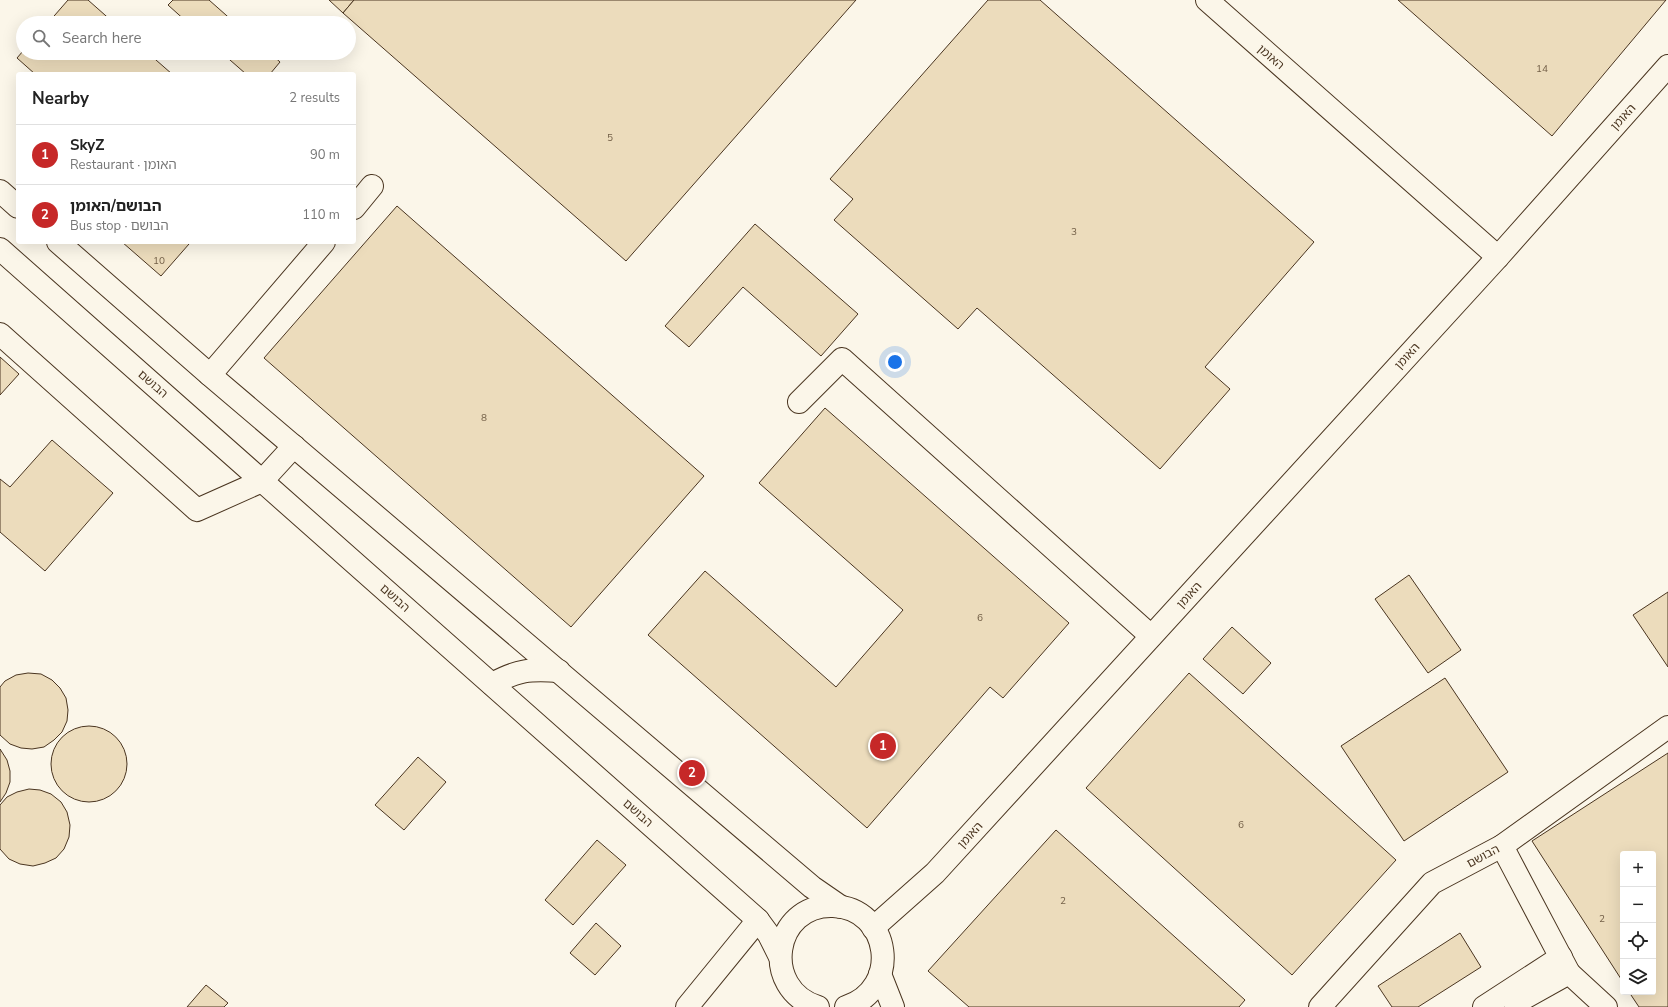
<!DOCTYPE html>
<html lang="en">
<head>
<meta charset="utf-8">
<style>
	:root { --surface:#fff; --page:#f6f6f6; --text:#222; --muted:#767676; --line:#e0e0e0; --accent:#c62828 }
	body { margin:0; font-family:"Nunito Sans","Noto Sans Hebrew",sans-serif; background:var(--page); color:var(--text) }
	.controls { position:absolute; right:12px; bottom:12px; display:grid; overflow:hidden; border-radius:4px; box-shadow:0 4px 16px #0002 }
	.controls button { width:36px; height:36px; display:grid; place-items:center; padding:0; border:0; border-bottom:1px solid var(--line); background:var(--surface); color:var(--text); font:20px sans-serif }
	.you { position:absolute; left:895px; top:362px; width:14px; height:14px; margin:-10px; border:3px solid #fff; border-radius:50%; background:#1a73e8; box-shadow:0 0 0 6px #1a73e833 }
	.badge { display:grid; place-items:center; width:26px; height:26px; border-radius:50%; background:var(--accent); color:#fff; font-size:13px; font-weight:700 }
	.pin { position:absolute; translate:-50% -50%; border:2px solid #fff; box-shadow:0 1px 4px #0006 }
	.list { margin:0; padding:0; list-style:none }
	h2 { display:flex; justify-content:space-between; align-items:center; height:52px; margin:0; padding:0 16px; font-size:17px }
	h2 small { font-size:13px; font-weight:400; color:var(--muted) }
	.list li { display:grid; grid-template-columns:26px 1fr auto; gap:12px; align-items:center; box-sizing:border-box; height:60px; padding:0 16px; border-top:1px solid var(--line) }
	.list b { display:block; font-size:15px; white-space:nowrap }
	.list p { margin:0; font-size:13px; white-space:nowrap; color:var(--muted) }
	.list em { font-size:13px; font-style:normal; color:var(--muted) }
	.icon { flex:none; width:22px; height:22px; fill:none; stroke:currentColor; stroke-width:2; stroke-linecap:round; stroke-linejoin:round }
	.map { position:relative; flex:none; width:1668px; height:1007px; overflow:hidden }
	.search { position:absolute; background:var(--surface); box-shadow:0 4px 16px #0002; left:16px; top:16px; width:340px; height:44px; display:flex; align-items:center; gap:10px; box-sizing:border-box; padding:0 14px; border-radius:22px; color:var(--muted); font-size:15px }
	.panel { position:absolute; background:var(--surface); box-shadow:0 4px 16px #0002; left:16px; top:72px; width:340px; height:172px; border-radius:4px }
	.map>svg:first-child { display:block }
</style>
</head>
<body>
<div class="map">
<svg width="1668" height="1007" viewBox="0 0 1668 1007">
	<rect width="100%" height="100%" fill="#fbf6e9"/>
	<g fill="#ecdcbc" stroke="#4a3520">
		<polygon points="68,0 88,0 114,23 48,23"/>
		<polygon points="173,0 209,0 235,23 188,23 168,5"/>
		<polygon points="329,0 354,0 343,13"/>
		<polygon points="354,0 856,0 626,261 343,13"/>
		<polygon points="988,0 1040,0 1314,242 1205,367 1230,389 1160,469 977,308 958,329 834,220 853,199 830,179"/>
		<polygon points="1398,0 1666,0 1552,136"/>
		<polygon points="23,51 23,53 148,53 172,74 35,74 17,58"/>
		<polygon points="222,53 270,53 280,62 270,74 246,74"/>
		<polygon points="397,206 704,476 571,627 264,358"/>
		<polygon points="755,224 858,314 821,356 743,287 689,347 665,326"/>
		<polygon points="122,242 186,242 189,244 161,276"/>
		<polygon points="0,357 19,374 0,395"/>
		<polygon points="825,408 1069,623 1003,698 990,687 867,828 648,635 705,571 836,687 903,610 759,483"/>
		<polygon points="52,440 113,493 45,571 0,532 0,479 10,487"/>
		<polygon points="1409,575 1461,650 1428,673 1375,599"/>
		<polygon points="1668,592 1668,667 1633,615"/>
		<polygon points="1232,627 1271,663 1243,694 1203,659"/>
		<polygon points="28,673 41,674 52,680 60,688 66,698 68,710 67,721 62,732 54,740 44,747 32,749 21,748 10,744 0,735 0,687 5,681 16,675"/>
		<polygon points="1189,673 1396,860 1292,975 1086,788"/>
		<polygon points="1445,678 1508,772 1404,841 1341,746"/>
		<circle cx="89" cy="764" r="38"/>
		<polygon points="0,749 7,760 10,771 10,782 6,793 0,802"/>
		<polygon points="1668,753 1668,1007 1639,1007 1629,992 1653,992 1653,854 1623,854 1623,982 1532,841"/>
		<polygon points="418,757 446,782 404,830 375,805"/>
		<polygon points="29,789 40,790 51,794 61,802 67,812 70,825 69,837 64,849 56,858 45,863 33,866 20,864 9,859 0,849 0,805 7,797 17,792"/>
		<polygon points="1056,830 1245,1000 1239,1007 969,1007 928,971"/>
		<polygon points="597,840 626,865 573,925 545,900"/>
		<polygon points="596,923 621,946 595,975 570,953"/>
		<polygon points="1460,933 1481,967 1418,1007 1392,1007 1378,986"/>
		<polygon points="206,985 228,1003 224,1007 187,1007"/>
	</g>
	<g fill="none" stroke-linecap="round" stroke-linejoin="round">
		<defs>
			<g id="minor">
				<polyline points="1207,0 1498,257"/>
				<polyline points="0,191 18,207"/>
				<polyline points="354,208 372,186"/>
				<polyline points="58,242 210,375 812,887 841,907"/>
				<polyline points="0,249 758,920 769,935 780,957"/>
				<polyline points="0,334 197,510 262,481 294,446"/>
				<polyline points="210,375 324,242"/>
				<polyline points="799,402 842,359 1151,636"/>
				<path d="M492,684C518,670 529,669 559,671"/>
				<polyline points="1502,846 1569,973"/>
				<polyline points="873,928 935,873 1498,257 1668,66"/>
				<polyline points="880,974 893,1007"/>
				<polyline points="687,1007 758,920"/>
				<path d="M818,1007C760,989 773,904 833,906C891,908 902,989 846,1007"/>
				<polyline points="1320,1007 1432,883 1502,846 1668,727"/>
				<polyline points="1484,1007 1561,957"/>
				<polyline points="1516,1007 1517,1002 1569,973 1606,1007"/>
			</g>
		</defs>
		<use href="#minor" stroke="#4a3520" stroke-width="24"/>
		<use href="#minor" stroke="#fbf6e9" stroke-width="22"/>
	</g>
	<g text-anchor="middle" stroke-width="3" stroke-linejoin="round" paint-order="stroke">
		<g font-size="10" fill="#725f47">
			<text x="1542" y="72">14</text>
			<text x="610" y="141">5</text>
			<text x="1074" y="235">3</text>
			<text x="159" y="264">10</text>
			<text x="484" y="421">8</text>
			<text x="980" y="621">6</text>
			<text x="1241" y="828">6</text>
			<text x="1063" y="904">2</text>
			<text x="1602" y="922">2</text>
		</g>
		<g font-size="12" fill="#4a3520" stroke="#fbf6e9">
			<text transform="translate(1271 57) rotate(41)" y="4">האומן</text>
			<text transform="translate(1623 117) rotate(-48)" y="4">האומן</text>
			<text transform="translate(1407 356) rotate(-48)" y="4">האומן</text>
			<text transform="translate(153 384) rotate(41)" y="4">הבושם</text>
			<text transform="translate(1189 595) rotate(-48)" y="4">האומן</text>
			<text transform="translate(395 598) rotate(42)" y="4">הבושם</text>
			<text transform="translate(638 813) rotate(42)" y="4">הבושם</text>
			<text transform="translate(970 835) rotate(-48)" y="4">האומן</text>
			<text transform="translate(1483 856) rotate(-28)" y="4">הבושם</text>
		</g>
	</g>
</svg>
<div class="controls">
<button>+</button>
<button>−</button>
<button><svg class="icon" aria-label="locate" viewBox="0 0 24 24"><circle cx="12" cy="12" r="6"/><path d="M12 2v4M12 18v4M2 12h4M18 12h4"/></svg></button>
<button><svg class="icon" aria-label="layers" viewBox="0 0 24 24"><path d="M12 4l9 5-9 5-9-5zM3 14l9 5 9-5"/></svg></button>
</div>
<div class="you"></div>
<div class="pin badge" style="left:883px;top:746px">1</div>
<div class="pin badge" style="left:692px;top:773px">2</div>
<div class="search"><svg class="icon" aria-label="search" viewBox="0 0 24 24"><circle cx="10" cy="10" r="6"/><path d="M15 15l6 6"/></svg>Search here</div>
<section class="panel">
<h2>Nearby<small>2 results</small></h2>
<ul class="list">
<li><span class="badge">1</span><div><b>SkyZ</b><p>Restaurant · האומן</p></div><em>90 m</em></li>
<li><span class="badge">2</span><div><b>הבושם/האומן</b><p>Bus stop · הבושם</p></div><em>110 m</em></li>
</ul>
</section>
</div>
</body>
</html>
